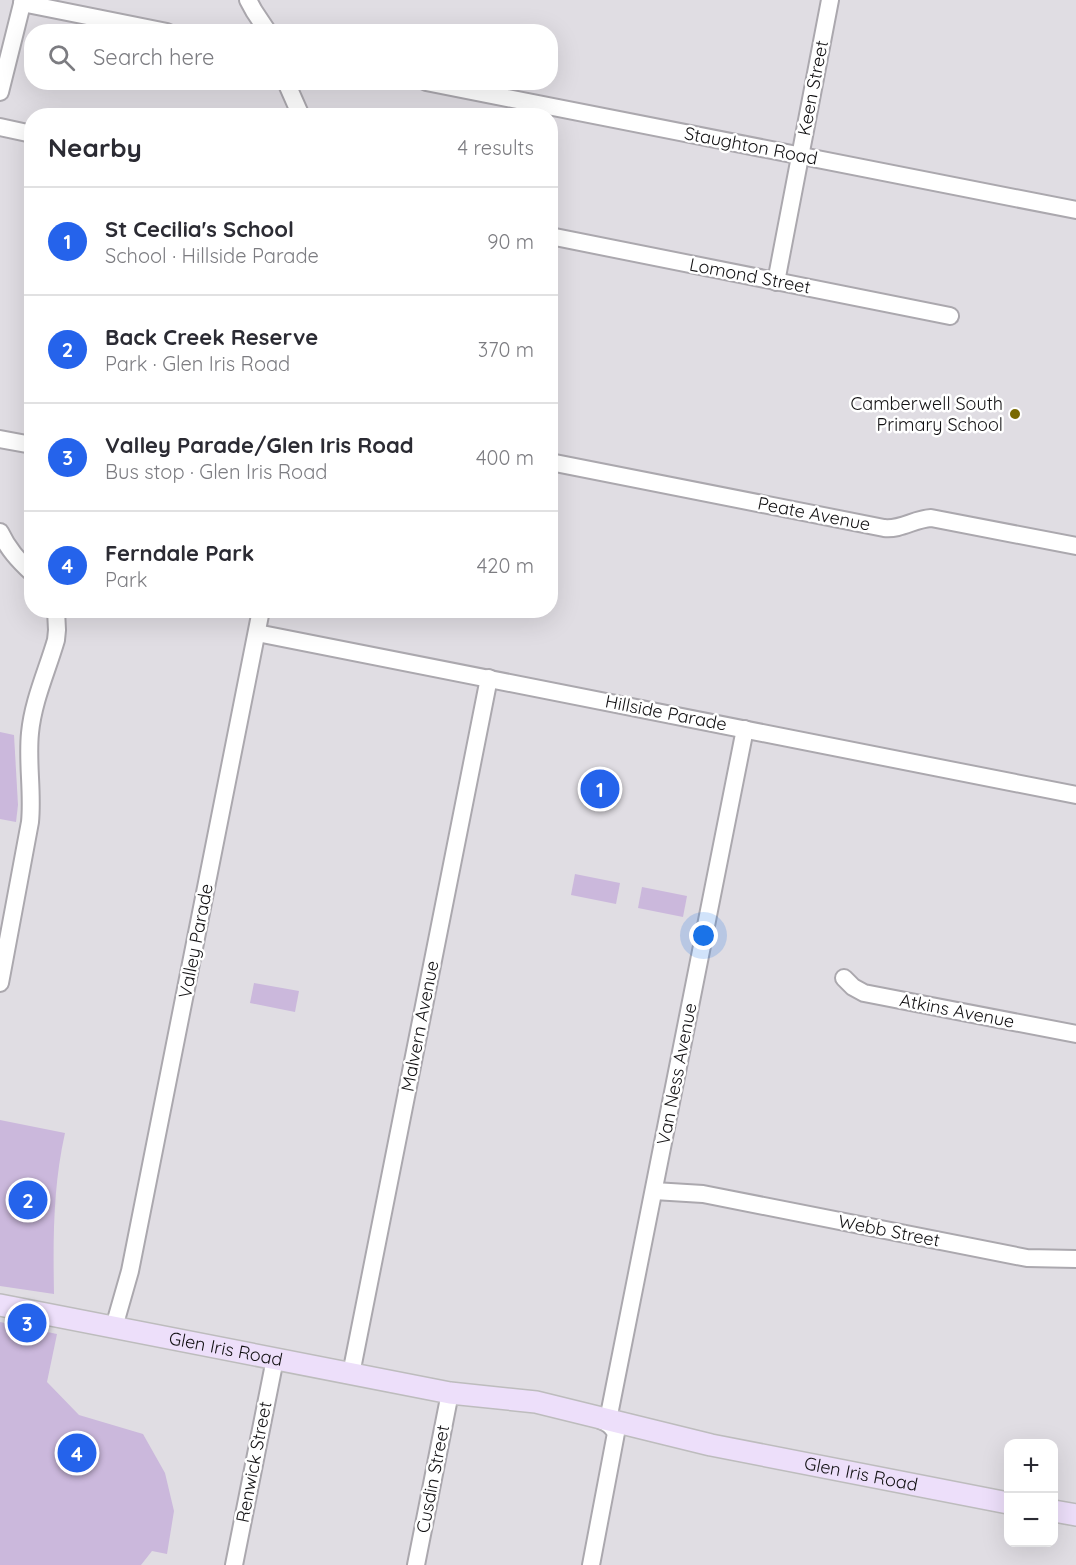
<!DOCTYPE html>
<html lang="en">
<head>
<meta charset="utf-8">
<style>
	:root { --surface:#fff; --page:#f7f7f7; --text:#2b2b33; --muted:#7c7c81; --line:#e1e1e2; --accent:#2563eb }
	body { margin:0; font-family:Quicksand,sans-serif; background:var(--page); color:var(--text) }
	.controls { position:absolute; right:18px; bottom:18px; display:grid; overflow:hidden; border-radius:12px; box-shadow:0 6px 24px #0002 }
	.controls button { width:54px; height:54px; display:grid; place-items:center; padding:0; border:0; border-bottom:2px solid var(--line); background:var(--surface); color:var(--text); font:30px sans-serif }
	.you { position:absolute; left:704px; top:936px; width:21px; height:21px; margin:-15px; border:4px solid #fff; border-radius:50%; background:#1a73e8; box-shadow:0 0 0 9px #1a73e833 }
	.badge { display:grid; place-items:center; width:39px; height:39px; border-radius:50%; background:var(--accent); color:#fff; font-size:20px; font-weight:700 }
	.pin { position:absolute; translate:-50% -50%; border:3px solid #fff; box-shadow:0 2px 6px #0006 }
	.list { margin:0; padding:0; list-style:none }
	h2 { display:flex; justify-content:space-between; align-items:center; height:78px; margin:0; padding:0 24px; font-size:26px }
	h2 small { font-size:20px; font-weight:400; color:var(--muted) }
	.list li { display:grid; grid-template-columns:39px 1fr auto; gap:18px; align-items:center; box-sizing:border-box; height:108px; padding:0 24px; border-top:2px solid var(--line) }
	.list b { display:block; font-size:22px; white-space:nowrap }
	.list p { margin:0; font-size:20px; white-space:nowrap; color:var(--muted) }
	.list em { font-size:20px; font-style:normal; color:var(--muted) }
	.icon { flex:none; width:33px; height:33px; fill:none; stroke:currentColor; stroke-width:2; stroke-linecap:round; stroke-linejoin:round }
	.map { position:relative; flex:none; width:1076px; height:1565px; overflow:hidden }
	.search { position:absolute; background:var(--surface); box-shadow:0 6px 24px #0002; left:24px; top:24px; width:534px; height:66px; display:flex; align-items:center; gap:15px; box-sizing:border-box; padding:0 21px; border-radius:24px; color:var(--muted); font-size:22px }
	.panel { position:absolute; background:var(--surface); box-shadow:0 6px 24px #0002; left:24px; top:108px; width:534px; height:510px; border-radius:24px }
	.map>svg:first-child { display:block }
</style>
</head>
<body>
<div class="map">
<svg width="1076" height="1565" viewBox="0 0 1076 1565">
	<rect width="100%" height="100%" fill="#e0dde3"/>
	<g fill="#cbb8dc">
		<polygon points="0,732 14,735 18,805 16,822 0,819"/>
		<polygon points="575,874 620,883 616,904 571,895"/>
		<polygon points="642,887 687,896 683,917 638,908"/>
		<polygon points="254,983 299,991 295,1012 250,1003"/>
		<path d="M0,1120L65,1133C53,1186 53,1240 54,1294L0,1286Z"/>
		<polygon points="0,1322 57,1334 47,1382 79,1415 143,1434 165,1473 174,1511 167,1554 152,1551 141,1565 0,1565"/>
	</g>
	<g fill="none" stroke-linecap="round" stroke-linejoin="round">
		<defs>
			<g id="minor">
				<polyline points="248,0 254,11 268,32"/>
				<polyline points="22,3 167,32"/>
				<polyline points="286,82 301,116"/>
				<polyline points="426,82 1076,210"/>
				<polyline points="0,92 23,0"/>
				<polyline points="0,127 32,134"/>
				<polyline points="550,236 950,316"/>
				<polyline points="776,282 830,0"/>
				<polyline points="0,439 32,445"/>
				<path d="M550,462L884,528C901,530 914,519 931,518L1076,546"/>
				<path d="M0,532C8,549 18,560 32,573"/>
				<polyline points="257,633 1076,795"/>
				<polyline points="844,978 853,987 864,993 1076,1034"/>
				<path d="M0,983L30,822C33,792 27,763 30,733C33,701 47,671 56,640L57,630L56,610"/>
				<polyline points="654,1191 703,1194 1027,1258 1076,1259"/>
				<polyline points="114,1327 130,1271 261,610"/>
				<polyline points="351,1374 489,678"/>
				<polyline points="608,1420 745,729"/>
				<polyline points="234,1565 275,1359"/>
				<polyline points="416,1565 450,1393"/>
				<path d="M591,1565L616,1433C611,1425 608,1423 600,1420"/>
			</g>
			<g id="major">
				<path id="s1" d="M0,1305L450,1393L536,1402L711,1445L1008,1503"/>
				<polyline points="1054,1511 1076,1515"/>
			</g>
		</defs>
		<use href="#minor" stroke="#aba8ae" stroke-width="20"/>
		<use href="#major" stroke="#bdbcbd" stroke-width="24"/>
		<use href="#minor" stroke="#fff" stroke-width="16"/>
		<use href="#major" stroke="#eddffa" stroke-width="21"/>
	</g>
	<circle fill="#7a6a02" stroke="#fff" stroke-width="2" cx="1015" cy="414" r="6"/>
	<g text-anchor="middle" stroke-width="5" stroke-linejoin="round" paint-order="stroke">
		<g font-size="18" fill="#121113" stroke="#fff">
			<text transform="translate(813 88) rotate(-79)" y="6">Keen Street</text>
			<text transform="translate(751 146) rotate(11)" y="6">Staughton Road</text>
			<text transform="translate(750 276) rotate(11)" y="6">Lomond Street</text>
			<text transform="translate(814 514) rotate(11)" y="6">Peate Avenue</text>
			<text transform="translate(666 713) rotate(11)" y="6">Hillside Parade</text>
			<text transform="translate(196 941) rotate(-79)" y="6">Valley Parade</text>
			<text transform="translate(957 1011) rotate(11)" y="6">Atkins Avenue</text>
			<text transform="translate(420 1026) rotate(-79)" y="6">Malvern Avenue</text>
			<text transform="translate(677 1074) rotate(-79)" y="6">Van Ness Avenue</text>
			<text transform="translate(889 1231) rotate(11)" y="6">Webb Street</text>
			<text dy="6" stroke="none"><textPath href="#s1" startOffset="230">Glen Iris Road</textPath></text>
			<text transform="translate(254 1462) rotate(-79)" y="6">Renwick Street</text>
			<text dy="6" stroke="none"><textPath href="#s1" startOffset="878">Glen Iris Road</textPath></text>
			<text transform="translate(433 1479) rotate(-79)" y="6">Cusdin Street</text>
		</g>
		<g font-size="18" fill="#121113" stroke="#fff" text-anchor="end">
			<text x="1003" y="410">Camberwell South<tspan x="1003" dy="21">Primary School</tspan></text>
		</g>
	</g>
</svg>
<div class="controls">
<button>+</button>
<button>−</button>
</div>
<div class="you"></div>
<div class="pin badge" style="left:600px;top:789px">1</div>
<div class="pin badge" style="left:28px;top:1200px">2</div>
<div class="pin badge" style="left:27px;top:1323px">3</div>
<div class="pin badge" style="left:77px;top:1453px">4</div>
<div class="search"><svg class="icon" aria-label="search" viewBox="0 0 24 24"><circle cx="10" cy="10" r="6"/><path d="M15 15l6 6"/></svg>Search here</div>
<section class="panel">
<h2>Nearby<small>4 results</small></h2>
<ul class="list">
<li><span class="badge">1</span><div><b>St Cecilia's School</b><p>School · Hillside Parade</p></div><em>90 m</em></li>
<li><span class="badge">2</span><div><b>Back Creek Reserve</b><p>Park · Glen Iris Road</p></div><em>370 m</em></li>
<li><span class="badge">3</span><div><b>Valley Parade/Glen Iris Road</b><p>Bus stop · Glen Iris Road</p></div><em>400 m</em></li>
<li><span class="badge">4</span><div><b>Ferndale Park</b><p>Park</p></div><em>420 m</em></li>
</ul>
</section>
</div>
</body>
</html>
